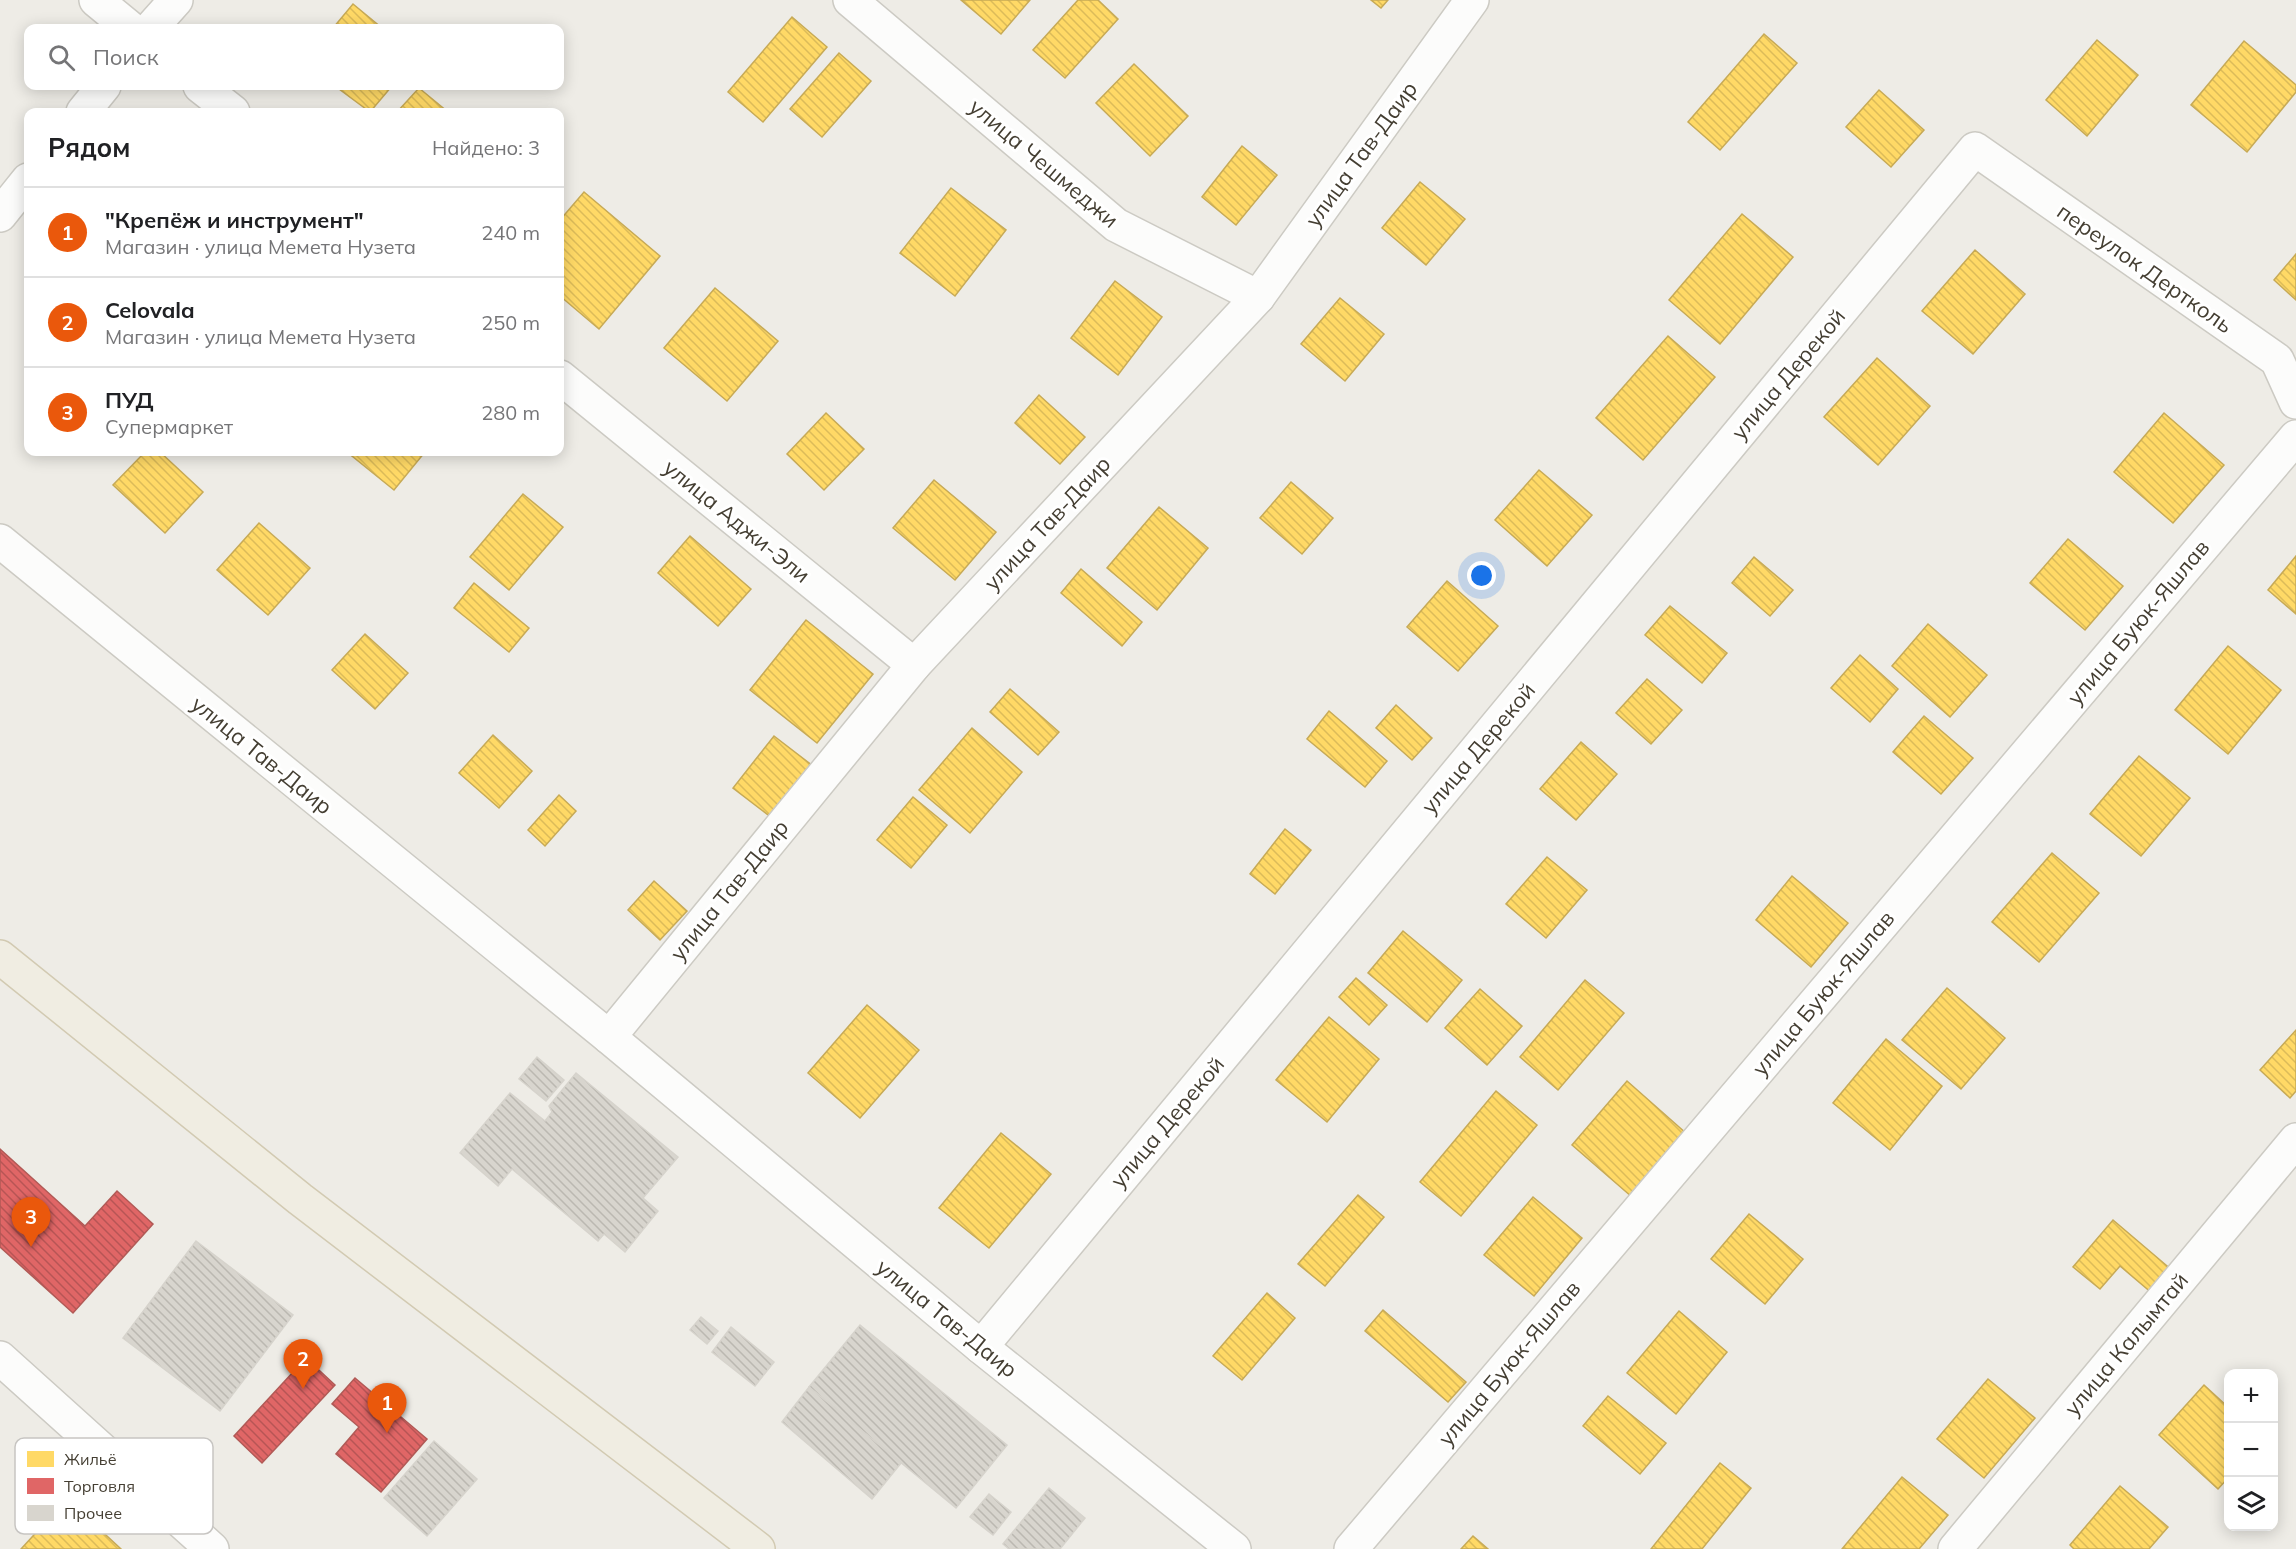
<!DOCTYPE html>
<html lang="ru">
<head>
<meta charset="utf-8">
<style>
	:root { --surface:#fff; --page:#f6f6f6; --text:#202124; --muted:#757577; --line:#e0e0e0; --accent:#ea580c }
	body { margin:0; font-family:Mulish,sans-serif; background:var(--page); color:var(--text) }
	.controls { position:absolute; right:18px; bottom:18px; display:grid; overflow:hidden; border-radius:12px; box-shadow:0 3px 15px #0003 }
	.controls button { width:54px; height:54px; display:grid; place-items:center; padding:0; border:0; border-bottom:2px solid var(--line); background:var(--surface); color:var(--text); font:30px sans-serif }
	.you { position:absolute; left:1482px; top:576px; width:21px; height:21px; margin:-15px; border:4px solid #fff; border-radius:50%; background:#1a73e8; box-shadow:0 0 0 9px #1a73e833 }
	.badge { display:grid; place-items:center; width:39px; height:39px; border-radius:50%; background:var(--accent); color:#fff; font-size:20px; font-weight:700 }
	.pin { position:absolute; translate:-50% -50px; filter:drop-shadow(0 2px 3px #0008) }
	.pin::after { content:''; position:absolute; top:32px; width:21px; height:18px; background:inherit; clip-path:polygon(0 0,100% 0,50% 100%) }
	.list { margin:0; padding:0; list-style:none }
	h2 { display:flex; justify-content:space-between; align-items:center; height:78px; margin:0; padding:0 24px; font-size:26px }
	h2 small { font-size:20px; font-weight:400; color:var(--muted) }
	.list li { display:grid; grid-template-columns:39px 1fr auto; gap:18px; align-items:center; box-sizing:border-box; height:90px; padding:0 24px; border-top:2px solid var(--line) }
	.list b { display:block; font-size:22px; white-space:nowrap }
	.list p { margin:0; font-size:20px; white-space:nowrap; color:var(--muted) }
	.list em { font-size:20px; font-style:normal; color:var(--muted) }
	.icon { flex:none; width:33px; height:33px; fill:none; stroke:currentColor; stroke-width:2; stroke-linecap:round; stroke-linejoin:round }
	.map { position:relative; flex:none; width:2296px; height:1549px; overflow:hidden }
	.search { position:absolute; background:var(--surface); box-shadow:0 3px 15px #0003; left:24px; top:24px; width:540px; height:66px; display:flex; align-items:center; gap:15px; box-sizing:border-box; padding:0 21px; border-radius:12px; color:var(--muted); font-size:22px }
	.panel { position:absolute; background:var(--surface); box-shadow:0 3px 15px #0003; left:24px; top:108px; width:540px; height:348px; border-radius:12px }
	.map>svg:first-child { display:block }
</style>
</head>
<body>
<div class="map">
<svg width="2296" height="1549" viewBox="0 0 2296 1549">
	<defs>
		<pattern id="homes-back-hatch" width="6" height="6" patternUnits="userSpaceOnUse" patternTransform="scale(1.5)"><rect width="6" height="6" fill="#ffd966"/><path d="M-1 5l2 2M0 0l6 6M5-1l2 2" fill="none" stroke="#dcbb59"/></pattern>
		<pattern id="shops-back-hatch" width="6" height="6" patternUnits="userSpaceOnUse" patternTransform="scale(1.5)"><rect width="6" height="6" fill="#e06666"/><path d="M-1 5l2 2M0 0l6 6M5-1l2 2" fill="none" stroke="#b75555"/></pattern>
		<pattern id="building-back-hatch" width="6" height="6" patternUnits="userSpaceOnUse" patternTransform="scale(1.5)"><rect width="6" height="6" fill="#d8d5ce"/><path d="M-1 5l2 2M0 0l6 6M5-1l2 2" fill="none" stroke="#bbb8b1"/></pattern>
	</defs>
	<rect width="100%" height="100%" fill="#eeece6"/>
	<g fill="url(#homes-back-hatch)" stroke="#c7aa56" stroke-width="1.5">
		<polygon points="961,0 1030,0 1001,34"/>
		<polygon points="1078,0 1098,0 1118,19 1065,78 1033,50"/>
		<polygon points="1371,0 1388,0 1381,8"/>
		<polygon points="353,4 382,28 333,28"/>
		<polygon points="792,17 827,47 763,122 728,92"/>
		<polygon points="1764,34 1797,63 1720,150 1688,122"/>
		<polygon points="2097,40 2138,75 2087,136 2046,100"/>
		<polygon points="2244,41 2296,85 2296,92 2247,152 2191,105"/>
		<polygon points="839,53 871,81 822,137 790,109"/>
		<polygon points="1134,64 1188,116 1150,156 1096,103"/>
		<polygon points="335,86 392,86 370,112"/>
		<polygon points="419,88 448,112 397,112"/>
		<polygon points="1879,90 1924,130 1891,167 1846,127"/>
		<polygon points="1242,146 1277,175 1236,225 1202,197"/>
		<polygon points="1420,182 1465,219 1426,265 1382,228"/>
		<polygon points="951,188 1006,230 955,296 900,253"/>
		<polygon points="584,192 660,256 599,329 560,296 560,220"/>
		<polygon points="1742,214 1793,257 1720,344 1669,300"/>
		<polygon points="1975,250 2025,294 1973,354 1922,311"/>
		<polygon points="2296,254 2296,300 2274,280"/>
		<polygon points="1115,281 1162,317 1118,375 1071,338"/>
		<polygon points="715,288 778,341 727,401 664,348"/>
		<polygon points="1340,298 1384,334 1345,381 1301,344"/>
		<polygon points="1668,336 1715,377 1643,460 1596,418"/>
		<polygon points="1877,358 1930,406 1878,465 1824,417"/>
		<polygon points="1039,395 1085,437 1060,464 1015,423"/>
		<polygon points="826,413 864,449 824,490 787,454"/>
		<polygon points="2164,413 2224,465 2173,523 2114,472"/>
		<polygon points="145,452 160,452 203,492 165,533 113,485"/>
		<polygon points="347,452 425,452 394,490"/>
		<polygon points="1539,470 1592,515 1547,566 1495,520"/>
		<polygon points="934,480 996,532 955,580 893,528"/>
		<polygon points="1291,482 1333,518 1302,554 1260,518"/>
		<polygon points="523,494 563,527 509,590 470,557"/>
		<polygon points="1159,507 1208,548 1157,610 1107,568"/>
		<polygon points="259,523 310,568 268,615 217,570"/>
		<polygon points="690,536 751,589 718,626 658,573"/>
		<polygon points="2068,539 2123,586 2085,630 2030,583"/>
		<polygon points="2296,556 2296,614 2268,590"/>
		<polygon points="1754,557 1793,590 1770,616 1732,583"/>
		<polygon points="1081,569 1142,622 1122,646 1061,593"/>
		<polygon points="1447,581 1498,626 1458,671 1407,627"/>
		<polygon points="474,583 529,628 509,652 454,608"/>
		<polygon points="1670,606 1727,653 1702,683 1645,635"/>
		<polygon points="806,620 873,674 817,743 750,690"/>
		<polygon points="1928,624 1987,675 1950,717 1892,666"/>
		<polygon points="365,634 408,673 375,709 332,670"/>
		<polygon points="2228,646 2281,690 2228,754 2175,710"/>
		<polygon points="1860,655 1898,689 1870,722 1831,688"/>
		<polygon points="1647,679 1682,710 1651,744 1616,713"/>
		<polygon points="1010,689 1059,732 1038,755 990,712"/>
		<polygon points="1396,705 1432,738 1412,760 1376,728"/>
		<polygon points="1329,711 1387,761 1365,787 1307,739"/>
		<polygon points="1924,716 1973,758 1941,794 1893,752"/>
		<polygon points="972,728 1022,772 970,833 919,790"/>
		<polygon points="493,735 532,771 499,808 459,773"/>
		<polygon points="774,736 813,766 772,818 733,788"/>
		<polygon points="1581,742 1617,774 1576,820 1540,789"/>
		<polygon points="2139,756 2190,798 2141,856 2090,814"/>
		<polygon points="559,795 576,811 545,846 528,830"/>
		<polygon points="913,797 947,825 911,868 877,840"/>
		<polygon points="1285,829 1311,850 1275,894 1250,874"/>
		<polygon points="2052,853 2099,893 2039,962 1992,922"/>
		<polygon points="1547,857 1587,890 1546,938 1506,904"/>
		<polygon points="1792,876 1848,923 1811,967 1756,920"/>
		<polygon points="654,881 687,911 660,940 628,910"/>
		<polygon points="1403,931 1462,980 1427,1022 1368,973"/>
		<polygon points="1356,978 1387,1005 1369,1025 1339,997"/>
		<polygon points="1585,980 1624,1013 1558,1090 1520,1057"/>
		<polygon points="1947,988 2005,1038 1961,1089 1902,1040"/>
		<polygon points="1480,989 1522,1026 1487,1065 1445,1028"/>
		<polygon points="867,1005 919,1050 860,1118 808,1073"/>
		<polygon points="1329,1017 1379,1059 1327,1122 1276,1080"/>
		<polygon points="2296,1030 2296,1091 2290,1098 2260,1070"/>
		<polygon points="1886,1039 1942,1086 1890,1150 1833,1103"/>
		<polygon points="1627,1081 1687,1134 1632,1197 1572,1145"/>
		<polygon points="1496,1091 1537,1125 1461,1216 1420,1182"/>
		<polygon points="1001,1133 1051,1174 989,1248 939,1208"/>
		<polygon points="1358,1195 1384,1217 1325,1286 1298,1264"/>
		<polygon points="1533,1197 1582,1238 1534,1296 1484,1255"/>
		<polygon points="1749,1214 1803,1259 1765,1304 1711,1259"/>
		<polygon points="2113,1220 2173,1271 2153,1294 2120,1266 2100,1289 2073,1267"/>
		<polygon points="1267,1293 1295,1318 1242,1380 1213,1356"/>
		<polygon points="1383,1310 1466,1382 1448,1402 1365,1331"/>
		<polygon points="1679,1311 1727,1352 1676,1414 1627,1373"/>
		<polygon points="1988,1379 2035,1418 1984,1478 1937,1439"/>
		<polygon points="2204,1385 2228,1407 2228,1478 2218,1489 2159,1435"/>
		<polygon points="1608,1396 1666,1443 1640,1474 1583,1426"/>
		<polygon points="1720,1463 1751,1488 1702,1549 1651,1549"/>
		<polygon points="1902,1477 1948,1515 1919,1549 1842,1549"/>
		<polygon points="2120,1486 2168,1527 2149,1549 2074,1549 2070,1545"/>
		<polygon points="67,1499 121,1549 21,1549"/>
		<polygon points="1473,1536 1488,1549 1461,1549"/>
	</g>
	<g fill="url(#shops-back-hatch)" stroke="#b15a56" stroke-width="1.5">
		<polygon points="0,1149 85,1226 117,1191 153,1224 73,1313 0,1247"/>
		<polygon points="306,1358 335,1385 262,1463 234,1436"/>
		<polygon points="355,1378 427,1439 381,1492 336,1454 359,1427 332,1404"/>
	</g>
	<g fill="url(#building-back-hatch)" stroke="#d6d3cc" stroke-width="1.5">
		<polygon points="537,1057 564,1080 546,1101 519,1079"/>
		<polygon points="576,1073 678,1157 643,1198 658,1211 625,1252 604,1234 598,1241 512,1169 498,1186 460,1153 510,1093 545,1121 552,1112 549,1106"/>
		<polygon points="196,1241 293,1315 220,1411 123,1338"/>
		<polygon points="701,1317 718,1331 707,1344 690,1330"/>
		<polygon points="860,1325 1007,1445 956,1508 809,1387"/>
		<polygon points="731,1327 774,1362 755,1386 712,1352"/>
		<polygon points="809,1387 901,1463 872,1499 782,1422"/>
		<polygon points="434,1441 477,1479 427,1536 384,1498"/>
		<polygon points="1049,1488 1085,1518 1060,1549 1009,1549 1003,1544"/>
		<polygon points="989,1494 1011,1512 993,1535 970,1517"/>
	</g>
	<g fill="none" stroke-linecap="round" stroke-linejoin="round">
		<defs>
			<g id="minor">
				<polyline points="96,0 130,28"/>
				<polyline points="850,0 1116,225 1258,297"/>
				<polyline points="151,28 176,0"/>
				<polyline points="200,86 233,112"/>
				<polyline points="83,112 104,86"/>
				<polyline points="0,215 28,180"/>
				<polyline points="560,377 914,665"/>
				<polyline points="0,541 609,1037 981,1347 1234,1549"/>
				<polyline points="609,1037 914,665 1258,297 1472,0"/>
				<polyline points="981,1347 1975,149 2277,360 2296,402"/>
				<polyline points="0,1358 212,1549"/>
				<polyline points="1351,1549 2296,437"/>
				<polyline points="1955,1549 2296,1140"/>
			</g>
			<polyline id="major" points="0,957 300,1199 758,1549"/>
		</defs>
		<use href="#minor" stroke="#cccac3" stroke-width="36"/>
		<use href="#major" stroke="#d2cab2" stroke-width="36"/>
		<use href="#minor" stroke="#fcfcfb" stroke-width="33"/>
		<use href="#major" stroke="#f0ede2" stroke-width="33"/>
	</g>
	<g text-anchor="middle" stroke-width="6" stroke-linejoin="round" paint-order="stroke">
		<g font-size="22" fill="#443e32" stroke="#fff">
			<text transform="translate(1361 154) rotate(-54)" y="8">улица Тав-Даир</text>
			<text transform="translate(1044 163) rotate(40)" y="8">улица Чешмеджи</text>
			<text transform="translate(2145 268) rotate(35)" y="8">переулок Дертколь</text>
			<text transform="translate(1788 374) rotate(-50)" y="8">улица Дерекой</text>
			<text transform="translate(737 521) rotate(39)" y="8">улица Аджи-Эли</text>
			<text transform="translate(1047 523) rotate(-47)" y="8">улица Тав-Даир</text>
			<text transform="translate(2138 622) rotate(-50)" y="8">улица Буюк-Яшлав</text>
			<text transform="translate(1478 748) rotate(-50)" y="8">улица Дерекой</text>
			<text transform="translate(262 755) rotate(39)" y="8">улица Тав-Даир</text>
			<text transform="translate(729 890) rotate(-51)" y="8">улица Тав-Даир</text>
			<text transform="translate(1823 993) rotate(-50)" y="8">улица Буюк-Яшлав</text>
			<text transform="translate(1167 1122) rotate(-50)" y="8">улица Дерекой</text>
			<text transform="translate(947 1318) rotate(39)" y="8">улица Тав-Даир</text>
			<text transform="translate(2126 1344) rotate(-50)" y="8">улица Калымтай</text>
			<text transform="translate(1509 1363) rotate(-50)" y="8">улица Буюк-Яшлав</text>
		</g>
	</g>
	<rect x="15" y="1438" width="198" height="96" rx="9" fill="#fff" stroke="#c7c5c2" stroke-width="1.5"/>
	<rect x="27" y="1451" width="27" height="16" fill="#ffd966"/>
	<rect x="27" y="1478" width="27" height="16" fill="#e06666"/>
	<rect x="27" y="1505" width="27" height="16" fill="#d8d5ce"/>
	<g font-size="16" fill="#443e32">
		<text x="64" y="1465">Жильё</text>
		<text x="64" y="1492">Торговля</text>
		<text x="64" y="1519">Прочее</text>
	</g>
</svg>
<div class="controls">
<button>+</button>
<button>−</button>
<button><svg class="icon" aria-label="layers" viewBox="0 0 24 24"><path d="M12 4l9 5-9 5-9-5zM3 14l9 5 9-5"/></svg></button>
</div>
<div class="you"></div>
<div class="pin badge" style="left:387px;top:1433px">1</div>
<div class="pin badge" style="left:303px;top:1389px">2</div>
<div class="pin badge" style="left:31px;top:1247px">3</div>
<div class="search"><svg class="icon" aria-label="search" viewBox="0 0 24 24"><circle cx="10" cy="10" r="6"/><path d="M15 15l6 6"/></svg>Поиск</div>
<section class="panel">
<h2>Рядом<small>Найдено: 3</small></h2>
<ul class="list">
<li><span class="badge">1</span><div><b>&quot;Крепёж и инструмент&quot;</b><p>Магазин · улица Мемета Нузета</p></div><em>240 m</em></li>
<li><span class="badge">2</span><div><b>Celovala</b><p>Магазин · улица Мемета Нузета</p></div><em>250 m</em></li>
<li><span class="badge">3</span><div><b>ПУД</b><p>Супермаркет</p></div><em>280 m</em></li>
</ul>
</section>
</div>
</body>
</html>
